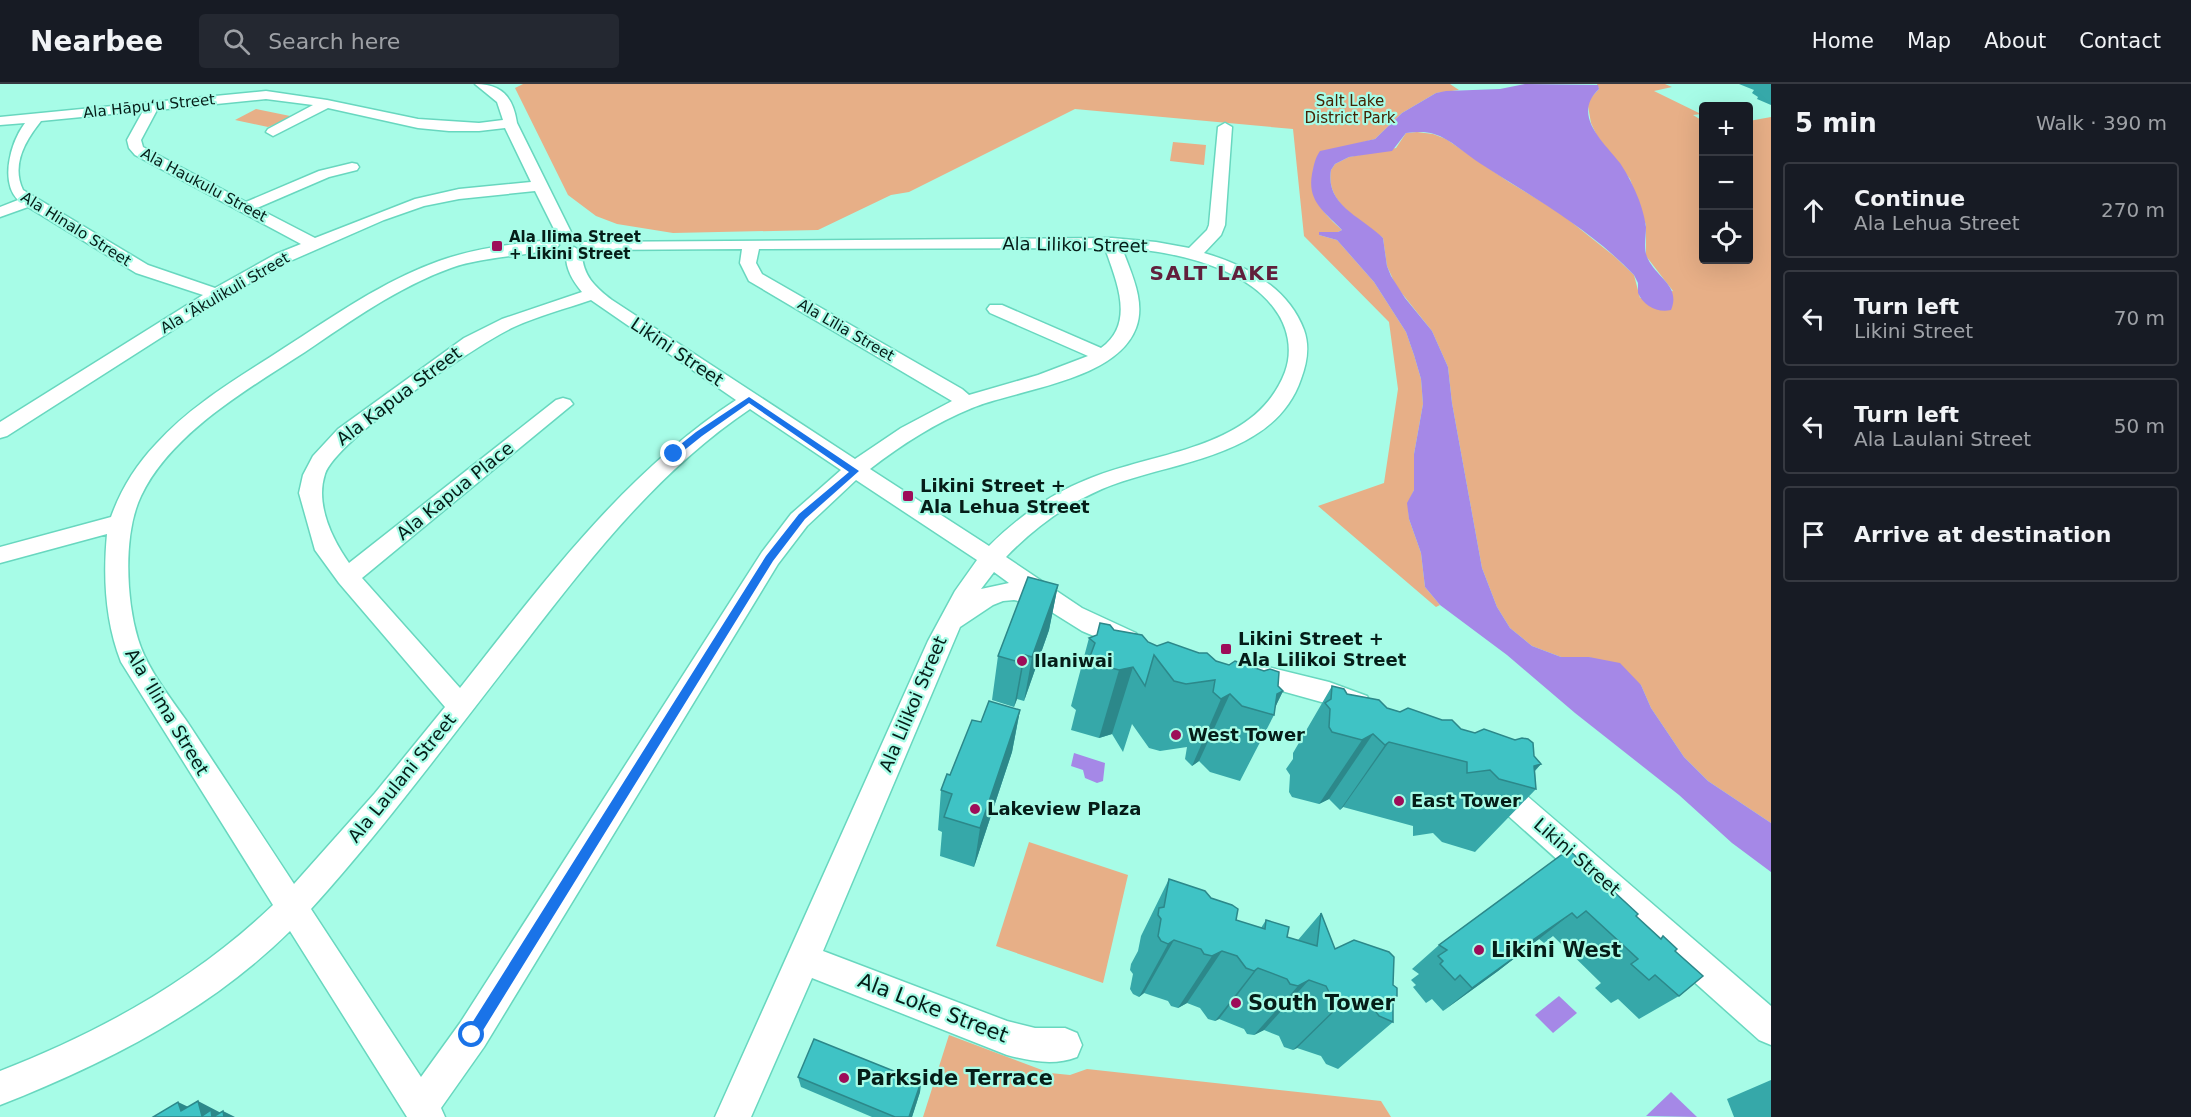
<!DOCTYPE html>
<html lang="en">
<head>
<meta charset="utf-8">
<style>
	:root { --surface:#171b24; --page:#242831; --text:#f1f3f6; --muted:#9ea1a6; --line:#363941 }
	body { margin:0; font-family:"DejaVu Sans",sans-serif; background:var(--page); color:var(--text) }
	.controls { position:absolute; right:18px; top:18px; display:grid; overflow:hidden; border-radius:6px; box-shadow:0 6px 24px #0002 }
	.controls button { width:54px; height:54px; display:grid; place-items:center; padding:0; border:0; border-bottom:2px solid var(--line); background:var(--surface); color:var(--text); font:30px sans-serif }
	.stop { position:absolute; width:18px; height:18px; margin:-14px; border:4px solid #1a73e8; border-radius:50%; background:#fff }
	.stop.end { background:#1a73e8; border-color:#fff; box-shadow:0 2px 6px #0008 }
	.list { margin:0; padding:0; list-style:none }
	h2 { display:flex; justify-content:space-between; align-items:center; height:78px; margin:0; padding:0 24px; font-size:26px }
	h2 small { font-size:20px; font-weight:400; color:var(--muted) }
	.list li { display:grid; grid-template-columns:39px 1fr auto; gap:18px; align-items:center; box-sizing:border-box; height:96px; margin:0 12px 12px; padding:0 12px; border:2px solid var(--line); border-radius:6px }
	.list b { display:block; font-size:22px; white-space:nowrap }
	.list p { margin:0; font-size:20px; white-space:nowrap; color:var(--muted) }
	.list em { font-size:20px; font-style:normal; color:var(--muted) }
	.icon { flex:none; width:33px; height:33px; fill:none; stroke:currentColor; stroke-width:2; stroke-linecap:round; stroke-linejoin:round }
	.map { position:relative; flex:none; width:1771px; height:1033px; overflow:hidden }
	header { display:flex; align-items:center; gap:36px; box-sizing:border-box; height:84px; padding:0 30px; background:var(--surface); border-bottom:2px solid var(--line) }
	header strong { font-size:28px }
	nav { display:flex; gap:33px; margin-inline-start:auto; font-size:21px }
	.search { width:420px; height:54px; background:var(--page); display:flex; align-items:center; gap:15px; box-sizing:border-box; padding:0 21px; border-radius:6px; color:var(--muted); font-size:22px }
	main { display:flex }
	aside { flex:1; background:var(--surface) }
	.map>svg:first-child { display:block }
</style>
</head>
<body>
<header>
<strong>Nearbee</strong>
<div class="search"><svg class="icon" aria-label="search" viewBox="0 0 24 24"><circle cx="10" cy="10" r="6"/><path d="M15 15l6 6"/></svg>Search here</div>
<nav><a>Home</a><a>Map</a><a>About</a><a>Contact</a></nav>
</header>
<main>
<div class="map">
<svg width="1771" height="1033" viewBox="0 0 1771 1033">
	<rect width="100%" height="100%" fill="#a7fce7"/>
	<g fill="#e7af87">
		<path d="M523,0H1450L1459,6L1436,9L1402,29L1375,55L1352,61L1314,83C1308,113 1321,127 1342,146L1338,148H1319V151L1337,156L1374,198L1406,248L1414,271L1421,295L1423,320L1414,370V406L1408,419L1409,435L1421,469L1425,503L1440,521L1436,523L1318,422L1384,399L1398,305L1389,238L1304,152L1293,45L1075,25L909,108L891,111L818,146L673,149L617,140L596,132L568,111L515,4Z"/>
		<path d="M1597,0H1665L1672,3L1654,7L1701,30L1693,31L1703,37L1704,176H1748V42L1753,41L1749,37L1771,33V739L1708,697L1684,673L1651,624L1641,601L1589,573H1561L1532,562L1510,544L1497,523L1482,484L1452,319L1448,283L1432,247L1396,202L1387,182L1383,154C1361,136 1325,120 1331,86L1335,80L1349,73L1396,64L1406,49L1417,48L1433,50L1446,55L1509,98L1560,129L1614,172L1634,191L1640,214L1673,207L1646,172V141L1630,95L1597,52L1591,39L1588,22L1589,16L1599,5Z"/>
		<polygon points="256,25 295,33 268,43 235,36"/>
		<polygon points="1173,58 1206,61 1204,81 1170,77"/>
		<polygon points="1029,758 1128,791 1103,899 996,862"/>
		<polygon points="949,951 1050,989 1070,991 1087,985 1381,1017 1391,1033 923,1033"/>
	</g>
	<g fill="#a588e7">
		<path d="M1525,0L1598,1L1599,5C1571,31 1604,58 1620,79C1628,91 1634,103 1639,116C1642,124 1645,135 1646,143C1646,153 1643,166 1648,175C1657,194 1681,202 1671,226C1657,229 1644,222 1638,209V199L1634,191C1590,145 1534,114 1481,80C1465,70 1451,55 1434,50C1425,47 1415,48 1406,49L1392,67L1349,73L1335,80L1331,86C1325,122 1363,133 1383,154L1387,182L1391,192L1405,214L1432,247L1448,283L1452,319L1482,484L1497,523L1510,544L1532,562L1561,573H1589L1620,579L1641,601L1651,624L1684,673L1708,697L1771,739V788L1732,759L1679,711L1575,629L1507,571L1440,521L1425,503L1421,469L1409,435L1407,419L1414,406V370L1423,320L1421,295L1414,271L1406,248L1374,198L1337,156L1319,151V148H1338L1342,146C1325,128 1307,118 1312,90C1314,81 1315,74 1320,67L1375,55L1402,29L1436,9L1446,7L1500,5Z"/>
		<polygon points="1074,669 1105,679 1103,697 1097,699 1085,694 1083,686 1071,682"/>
		<polygon points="1559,912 1577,929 1553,949 1535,931"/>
		<polygon points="1671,1008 1697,1033 1646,1032"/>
	</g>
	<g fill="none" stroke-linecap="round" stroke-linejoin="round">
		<defs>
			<g id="minor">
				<path d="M475,0C501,0 513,12 517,39L572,150L570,153H558L535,107L459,115L424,122L384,136L288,178L223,214L7,352L0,354V338L203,211L136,189L28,123L0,133V123L18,116C0,98 10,59 25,39L0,41V33L266,7L327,16L418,35L479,39L503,36L497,18ZM266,15L313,21L268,45L266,48L273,52L328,24L418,44L449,47H479L505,44L531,98L459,105L415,115L315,154L257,124L329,93L357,86L359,83L357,80L352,79L319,87L246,118L143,63L141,56L157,26ZM143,27L127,56L129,64L135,71L301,160L276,170L215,204L148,181L23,106C11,81 25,57 41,37Z"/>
				<path d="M1225,39L1232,43L1225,141L1221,151L1204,169C1245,181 1288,203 1304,246C1310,263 1307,279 1301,295C1274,375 1168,377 1102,405C1065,421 1034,444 1006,473L1082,524L1136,549L1139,556L1136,563L1127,566L1082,547L1042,522L1014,516L1003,517L993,521L960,543L823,867L1007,937L1035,944H1065L1077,949L1082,961L1077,973C1054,982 1030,977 1007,971L812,894L751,1033H715L928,557L955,507L977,476L856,396L807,442L778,480L484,963L441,1024L445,1033H407L290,847C209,927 105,980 0,1021V987C99,949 196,895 273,821L121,578C105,537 103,493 107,450L0,479V463L111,433C121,405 136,381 156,360C192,320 240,293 284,264C334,232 383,197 439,177C475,164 513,160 551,156L557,158L559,161L557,164C522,173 486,172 451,184C398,203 351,237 305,268C248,305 171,349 141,412C123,450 126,515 138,555C147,585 170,613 188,639C223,693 259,746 294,800L375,709L445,623L339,499L315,466L299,409L303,391L313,372L338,345L464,254L502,235L582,208C572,196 565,184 566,168L574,163L582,168C582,191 595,203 612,216L855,375L901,344L952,317L749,197L740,179L742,165L589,166L581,161L583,158L1112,154L1156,158L1189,164L1207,146L1209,141L1218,43ZM1105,164C1116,197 1136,239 1101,264L1002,221H990L987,225L990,229L1088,272L1038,291L969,311L962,305L762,190L756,179L759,165ZM1122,164C1172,167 1243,182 1274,224C1288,242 1293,266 1285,288C1255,367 1153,367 1086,396C1049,411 1017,434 989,462L870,385C901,361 935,339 972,324C1018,305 1116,297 1136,244C1146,218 1131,189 1122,164ZM591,216L736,316C623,390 543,499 460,604L362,494L573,320L570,316L563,314L556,316L349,479C332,455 315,420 325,390C336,356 477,260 514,243C538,232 565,225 591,216ZM750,325L841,386L791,430L762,468L460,939L421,993L311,825C387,741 454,649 524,560C592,472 658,387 750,325ZM994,488L1009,499L981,505Z"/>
				<polygon points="1248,578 1329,598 1367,612 1371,620 1367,628 1358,631 1325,619 1239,595 1235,588 1239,581"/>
				<polygon points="1495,690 1505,693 1771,922 1771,961 1759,956 1485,711 1481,702 1485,693"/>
			</g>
		</defs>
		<use href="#minor" stroke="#68d7bf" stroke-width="3"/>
		<use href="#minor" fill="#fff" fill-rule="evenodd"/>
	</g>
	<g fill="#36a8a9">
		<polygon points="1739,0 1771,0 1771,21 1757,15 1758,13 1752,9 1754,6"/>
		<polygon points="1058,501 1049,546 1024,617 1017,615 1014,623 992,616 998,572"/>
		<polygon points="1114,546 1157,562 1216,577 1283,607 1275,623 1274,631 1240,697 1210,688 1199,677 1192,682 1185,675 1187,663 1160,667 1149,664 1132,640 1123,668 1112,650 1099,654 1071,646 1076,626 1071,622 1089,554"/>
		<polygon points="1332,602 1347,610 1387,624 1461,645 1534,672 1541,680 1535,687 1536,705 1475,768 1442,758 1433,749 1413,752 1413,742 1343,723 1340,726 1329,715 1319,720 1292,713 1289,708 1290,691 1286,685 1293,675 1293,669"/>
		<polygon points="1020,626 1012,668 974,783 940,772 942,748 938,746 941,706 981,638"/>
		<polygon points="1564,769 1675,867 1679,912 1639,935 1618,915 1611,919 1595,904 1601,899 1553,852 1544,859 1539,855 1498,887 1443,927 1432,915 1426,919 1413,903 1416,901 1411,896 1419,890 1412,885 1439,861"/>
		<polygon points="1169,795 1211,814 1236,836 1261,844 1266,836 1287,853 1298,856 1321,829 1335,865 1393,901 1397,912 1393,915 1393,938 1338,985 1326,980 1321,972 1297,964 1293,966 1284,963 1279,952 1264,946 1254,951 1247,950 1244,945 1219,935 1215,937 1208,935 1200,924 1187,919 1178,924 1171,922 1168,917 1144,909 1139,913 1133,910 1130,905 1133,890 1130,886 1131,880 1138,867 1141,852"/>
		<polygon points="798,993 921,998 920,1008 912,1033 872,1033 801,1003"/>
		<polygon points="1771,996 1771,1033 1734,1033 1727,1015"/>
	</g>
	<g fill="#2c888a">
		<polygon points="1058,501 1049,546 1024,617 1032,573"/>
		<polygon points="1025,571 1017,615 1014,623 1022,579"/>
		<polygon points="1133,583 1112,650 1099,654 1119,586"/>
		<polygon points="1283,607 1272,630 1277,610"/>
		<polygon points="1230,610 1199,677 1192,682 1221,615"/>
		<polygon points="1020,626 1012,668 974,783 980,744"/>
		<polygon points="1373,650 1329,715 1319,720 1362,656"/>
		<polygon points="1389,658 1343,723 1340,726 1385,661"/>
		<polygon points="1541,680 1521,701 1534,682"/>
		<polygon points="1572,829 1539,855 1496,885 1527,860"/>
		<polygon points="1174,856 1144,909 1139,913 1168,860"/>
		<polygon points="1530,862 1498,887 1443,927 1472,904"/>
		<polygon points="1222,867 1187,919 1178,924 1212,872"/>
		<polygon points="1258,884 1219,935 1215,937 1254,887"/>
		<polygon points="1309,896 1264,946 1254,951 1298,902"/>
		<polygon points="1347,915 1297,964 1293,966 1342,918"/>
		<polygon points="921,998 920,1008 912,1033 909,1033"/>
		<polygon points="198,1017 223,1030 224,1033 192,1033 181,1027 178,1018 201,1029"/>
		<polygon points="223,1027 235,1033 224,1033"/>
	</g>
	<g fill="#3fc3c5" stroke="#2c888a" stroke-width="1.5">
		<polygon points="1028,493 1058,501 1032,573 1025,571 1022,579 998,572"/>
		<polygon points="1100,539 1110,541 1114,546 1142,551 1148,558 1157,562 1168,558 1199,569 1207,569 1216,577 1229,581 1235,577 1264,587 1270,585 1279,588 1278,602 1283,607 1277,610 1274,631 1242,622 1230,610 1221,615 1213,608 1215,596 1186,600 1174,597 1154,571 1145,602 1133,583 1119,586 1088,578 1095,559 1089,554 1097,551"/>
		<polygon points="1332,602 1344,605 1347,610 1379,616 1387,624 1400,628 1408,624 1442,636 1452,636 1461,645 1475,649 1484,645 1515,656 1522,654 1528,655 1533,659 1534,672 1541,680 1534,682 1536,705 1499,695 1490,686 1467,689 1467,678 1389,658 1385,661 1373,650 1362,656 1332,648 1329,643 1330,625 1325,619 1331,615"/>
		<polygon points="989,617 1020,626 980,744 944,733 952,710 941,706 947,690 950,691 972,636 981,638"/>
		<polygon points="1570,767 1638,830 1636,832 1661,855 1663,852 1677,865 1675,867 1703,892 1679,912 1655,891 1649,896 1631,880 1638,875 1586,827 1577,834 1572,829 1527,860 1530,862 1472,904 1460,891 1455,896 1440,880 1443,877 1438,872 1447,866 1439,861 1564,769 1566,770"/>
		<polygon points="1169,795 1205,807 1211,814 1232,821 1238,825 1236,836 1265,845 1266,836 1289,843 1287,853 1317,862 1321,829 1335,865 1354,856 1389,868 1394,873 1393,901 1397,904 1397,912 1393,914 1393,938 1379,932 1374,925 1347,915 1342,918 1332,914 1326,902 1309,896 1298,902 1290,900 1287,895 1258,884 1254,887 1246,884 1237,872 1222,867 1212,872 1204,870 1201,865 1174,856 1168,860 1161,857 1158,852 1161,835 1158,831 1159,824 1164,823"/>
		<polygon points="814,955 921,998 909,1033 895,1033 798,993"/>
		<polygon points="198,1017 202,1032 211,1026 212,1033 153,1033 178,1018 181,1027"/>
		<polygon points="223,1027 224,1033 213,1033"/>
	</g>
	<polygon fill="#1a73e8" points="749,313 859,387 805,435 773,477 477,956 472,958 467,956 465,951 467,947 766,472 799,430 849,388 749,319 702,352 677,372 671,372 671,368 696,348"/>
	<g fill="#9d0d59" stroke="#a7fce7" stroke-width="2">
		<rect x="491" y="156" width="12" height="12" rx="3"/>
		<rect x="902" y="406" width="12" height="12" rx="3"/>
		<rect x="1220" y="559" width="12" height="12" rx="3"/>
		<circle cx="1022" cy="577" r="6"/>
		<circle cx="1176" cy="651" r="6"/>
		<circle cx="1399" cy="717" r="6"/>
		<circle cx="975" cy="725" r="6"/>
		<circle cx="1479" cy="866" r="6"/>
		<circle cx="1236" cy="919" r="6"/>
		<circle cx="844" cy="994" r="6"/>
	</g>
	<g text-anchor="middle" stroke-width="4.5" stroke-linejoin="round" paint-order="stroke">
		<g font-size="15" fill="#452203" stroke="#a7fce7">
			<text x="1350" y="22">Salt Lake<tspan x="1350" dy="17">District Park</tspan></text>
		</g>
		<g font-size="15" fill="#051d18" stroke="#a7fce7">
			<text transform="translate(149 22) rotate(-6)" y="5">Ala Hāpuʻu Street</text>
			<text transform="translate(204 101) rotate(28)" y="5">Ala Haukulu Street</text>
			<text transform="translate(76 145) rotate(32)" y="5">Ala Hinalo Street</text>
			<text transform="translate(225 209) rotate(-30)" y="5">Ala ʻĀkulikuli Street</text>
			<text transform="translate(846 246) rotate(30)" y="5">Ala Līlia Street</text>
		</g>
		<g font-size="15" font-weight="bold" fill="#051d18" stroke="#a7fce7" text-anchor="start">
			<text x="509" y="158">Ala Ilima Street<tspan x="509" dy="17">+ Likini Street</tspan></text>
		</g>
		<g font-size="18" fill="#051d18" stroke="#a7fce7">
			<text transform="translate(1075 161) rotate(1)" y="6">Ala Lilikoi Street</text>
			<text transform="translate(677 268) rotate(34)" y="6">Likini Street</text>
			<text transform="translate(399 312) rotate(-37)" y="6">Ala Kapua Street</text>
			<text transform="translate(455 407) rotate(-39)" y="6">Ala Kapua Place</text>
			<text transform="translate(913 620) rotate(-67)" y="6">Ala Lilikoi Street</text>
			<text transform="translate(167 628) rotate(59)" y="6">Ala ʻIlima Street</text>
			<text transform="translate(402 694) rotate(-51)" y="6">Ala Laulani Street</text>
			<text transform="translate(1577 773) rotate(41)" y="6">Likini Street</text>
		</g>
		<g font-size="18" font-weight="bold" fill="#051d18" stroke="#a7fce7" text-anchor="start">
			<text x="920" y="408">Likini Street +<tspan x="920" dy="21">Ala Lehua Street</tspan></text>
			<text x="1238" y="561">Likini Street +<tspan x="1238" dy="21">Ala Lilikoi Street</tspan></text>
			<text x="1034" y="583">Ilaniwai</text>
			<text x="1188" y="657">West Tower</text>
			<text x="1411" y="723">East Tower</text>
			<text x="987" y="731">Lakeview Plaza</text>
		</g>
		<g font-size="20" font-weight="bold" letter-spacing="1.5" fill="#61203c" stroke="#a7fce7">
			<text x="1215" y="196">SALT LAKE</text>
		</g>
		<g font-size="21" font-weight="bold" fill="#051d18" stroke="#a7fce7" text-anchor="start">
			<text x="1491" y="873">Likini West</text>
			<text x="1248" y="926">South Tower</text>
			<text x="856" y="1001">Parkside Terrace</text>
		</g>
		<g font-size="21" fill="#051d18" stroke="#a7fce7">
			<text transform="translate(933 924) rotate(21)" y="7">Ala Loke Street</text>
		</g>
	</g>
</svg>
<div class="controls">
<button>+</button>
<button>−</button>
<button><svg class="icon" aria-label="locate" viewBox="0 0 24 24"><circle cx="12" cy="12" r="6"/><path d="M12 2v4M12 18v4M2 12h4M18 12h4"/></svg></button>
</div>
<div class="stop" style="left:472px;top:951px"></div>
<div class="stop end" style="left:674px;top:370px"></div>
</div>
<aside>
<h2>5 min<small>Walk · 390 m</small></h2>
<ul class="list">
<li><svg class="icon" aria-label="ahead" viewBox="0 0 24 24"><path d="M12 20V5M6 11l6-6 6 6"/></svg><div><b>Continue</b><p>Ala Lehua Street</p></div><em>270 m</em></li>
<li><svg class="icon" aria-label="left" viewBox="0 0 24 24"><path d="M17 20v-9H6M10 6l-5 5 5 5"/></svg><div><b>Turn left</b><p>Likini Street</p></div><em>70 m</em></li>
<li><svg class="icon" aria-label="left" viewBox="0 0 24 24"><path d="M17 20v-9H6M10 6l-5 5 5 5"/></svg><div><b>Turn left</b><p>Ala Laulani Street</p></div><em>50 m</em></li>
<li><svg class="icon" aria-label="arrive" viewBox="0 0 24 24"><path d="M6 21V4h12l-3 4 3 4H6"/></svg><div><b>Arrive at destination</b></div></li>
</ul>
</aside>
</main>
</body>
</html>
